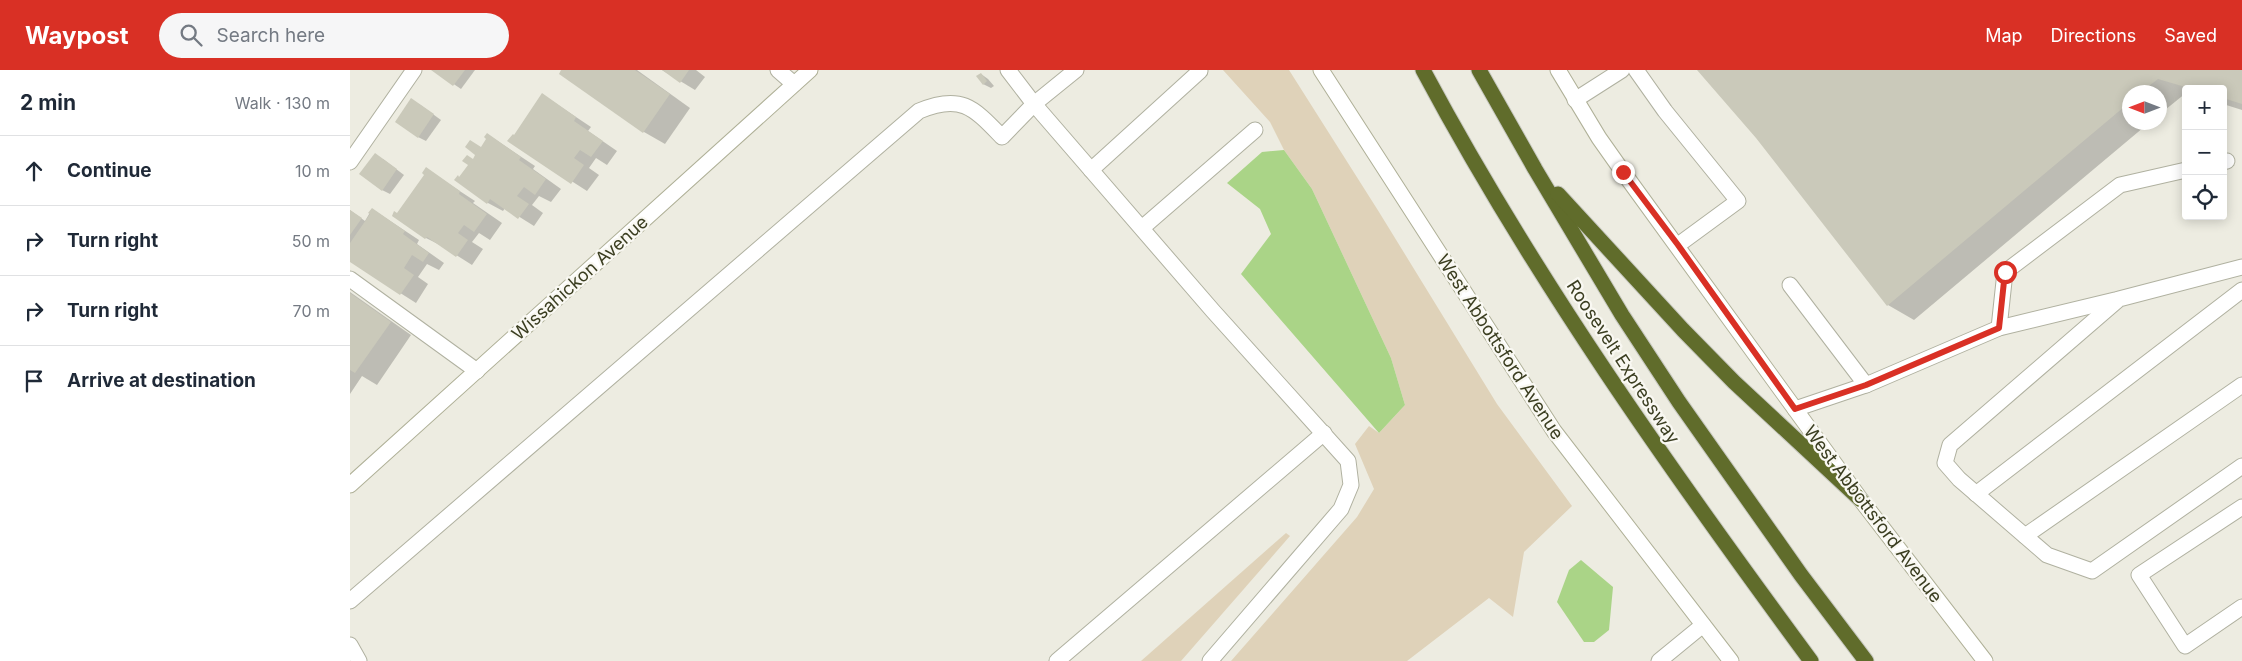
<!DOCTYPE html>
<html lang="en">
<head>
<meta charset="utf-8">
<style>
	:root { --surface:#fff; --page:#f6f6f7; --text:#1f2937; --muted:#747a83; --line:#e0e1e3; --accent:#d93025 }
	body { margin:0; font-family:Inter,sans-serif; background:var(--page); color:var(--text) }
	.controls { position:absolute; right:15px; top:15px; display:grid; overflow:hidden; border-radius:5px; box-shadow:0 2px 12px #0003 }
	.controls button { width:45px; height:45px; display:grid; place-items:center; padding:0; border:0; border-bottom:1px solid var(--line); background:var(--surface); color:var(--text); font:25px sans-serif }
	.compass { position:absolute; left:1772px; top:15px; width:45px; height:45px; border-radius:50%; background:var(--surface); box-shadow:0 2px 12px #0003; rotate:270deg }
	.stop { position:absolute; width:15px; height:15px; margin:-11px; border:4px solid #d93025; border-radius:50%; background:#fff }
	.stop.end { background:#d93025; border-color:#fff; box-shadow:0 1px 5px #0008 }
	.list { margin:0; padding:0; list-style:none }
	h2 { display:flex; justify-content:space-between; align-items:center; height:65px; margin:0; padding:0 20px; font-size:21px }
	h2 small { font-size:16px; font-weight:400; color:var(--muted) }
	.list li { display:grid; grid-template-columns:32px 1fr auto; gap:15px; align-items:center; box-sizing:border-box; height:70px; padding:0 20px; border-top:1px solid var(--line) }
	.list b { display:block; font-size:19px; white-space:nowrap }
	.list em { font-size:16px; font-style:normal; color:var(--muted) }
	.icon { flex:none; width:28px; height:28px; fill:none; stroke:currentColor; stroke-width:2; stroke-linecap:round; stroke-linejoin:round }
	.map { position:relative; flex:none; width:1892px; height:591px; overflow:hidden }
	header { display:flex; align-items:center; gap:30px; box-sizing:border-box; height:70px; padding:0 25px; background:var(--accent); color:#fff }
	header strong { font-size:24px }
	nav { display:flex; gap:28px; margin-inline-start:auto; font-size:18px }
	.search { width:350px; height:45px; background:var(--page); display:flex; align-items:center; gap:12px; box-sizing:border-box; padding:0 18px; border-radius:28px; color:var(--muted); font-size:19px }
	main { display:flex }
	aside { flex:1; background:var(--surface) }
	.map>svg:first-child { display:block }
</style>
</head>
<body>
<header>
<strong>Waypost</strong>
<div class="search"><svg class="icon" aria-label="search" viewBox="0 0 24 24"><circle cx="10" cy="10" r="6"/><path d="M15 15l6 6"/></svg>Search here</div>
<nav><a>Map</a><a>Directions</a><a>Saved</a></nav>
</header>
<main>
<aside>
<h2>2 min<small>Walk · 130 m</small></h2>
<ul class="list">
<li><svg class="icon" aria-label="ahead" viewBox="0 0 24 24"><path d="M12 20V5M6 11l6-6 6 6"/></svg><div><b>Continue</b></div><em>10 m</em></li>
<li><svg class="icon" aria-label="right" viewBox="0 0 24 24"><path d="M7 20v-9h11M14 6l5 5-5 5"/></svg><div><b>Turn right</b></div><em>50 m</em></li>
<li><svg class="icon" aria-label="right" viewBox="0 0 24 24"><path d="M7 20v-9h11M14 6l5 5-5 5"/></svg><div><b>Turn right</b></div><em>70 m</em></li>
<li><svg class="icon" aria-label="arrive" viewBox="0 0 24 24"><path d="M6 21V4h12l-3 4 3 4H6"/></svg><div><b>Arrive at destination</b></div></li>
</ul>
</aside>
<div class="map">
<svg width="1892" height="591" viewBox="0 0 1892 591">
	<rect width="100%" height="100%" fill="#edece1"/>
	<g fill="#dfd2b9">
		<polygon points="873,0 939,0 1029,142 1147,334 1222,436 1174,482 1163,547 1139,528 1057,591 881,591 1007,447 1024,419 1005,374 1019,356 1029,363 1055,335 1041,288 962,119 934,80 920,52"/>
		<polygon points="936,463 940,466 831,591 791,591"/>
	</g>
	<g fill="#aad487">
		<polygon points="934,80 962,119 1041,288 1055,335 1029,363 891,204 921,164 910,139 877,113 912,82"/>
		<polygon points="1231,490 1263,517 1259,560 1244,572 1234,572 1207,532 1219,500"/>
	</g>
	<g fill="#0003">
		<polygon points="83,0 125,0 111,19"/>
		<polygon points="213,0 287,0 340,38 315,74 294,62"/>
		<polygon points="312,0 346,0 355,7 345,20"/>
		<polygon points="1349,0 1892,0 1892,40 1873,34 1873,19 1836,19 1836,23 1810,44 1810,22 1780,22 1780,52 1800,52 1564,250 1538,235 1407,68"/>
		<polygon points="631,4 638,9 644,16 641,18 633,14"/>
		<polygon points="193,25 241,57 238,61 267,81 257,95 246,88 239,98 249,105 237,121 159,71 164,67"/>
		<polygon points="69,34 91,50 76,71 68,67"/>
		<polygon points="137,64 185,96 183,99 211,119 201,132 189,126 182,135 193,143 184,156 155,138 153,141 138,133 110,108 138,69"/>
		<polygon points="33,89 54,105 40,124 32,120"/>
		<polygon points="76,99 125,131 123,133 152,153 140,170 129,163 122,172 133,179 122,195 92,176 76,168 43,145 48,145 76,105"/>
		<polygon points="22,139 69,170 67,174 94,193 89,200 77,194 68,207 78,214 66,233 0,191 0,140 15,151"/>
		<polygon points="0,222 61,265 27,315 12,306 0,324"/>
	</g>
	<g fill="#cac9ba">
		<polygon points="81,0 115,0 103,16"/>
		<polygon points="211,0 285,0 320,24 293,63 209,4"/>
		<polygon points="312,0 339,0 330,13"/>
		<polygon points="1347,0 1892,0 1892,34 1873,28 1873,19 1842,19 1808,9 1791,22 1780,22 1780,32 1537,236 1406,68"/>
		<polygon points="631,3 637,11 633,15 626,6"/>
		<polygon points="192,23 226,47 224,51 253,71 241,87 230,80 224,88 234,95 221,114 157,71 163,64 164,65"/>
		<polygon points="61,28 84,44 68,68 45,52"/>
		<polygon points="137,63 171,87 169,90 196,109 185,125 174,117 167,126 179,134 168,149 140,129 137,134 104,110 108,105 109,107 118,95 112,91 117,85 123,89 125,85 115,77 120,70 131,77 136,69 134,67"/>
		<polygon points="25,83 47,99 32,121 9,104"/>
		<polygon points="76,97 110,121 109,124 137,144 124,162 114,155 108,163 118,170 106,187 77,167 75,169 42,146 44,141 47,143 74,105 72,103"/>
		<polygon points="22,138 55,161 53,164 79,183 73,192 62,185 54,198 64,205 50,225 0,192 0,173 20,144 18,143"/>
		<polygon points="0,140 12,148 0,165"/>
		<polygon points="0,223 41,252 5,303 0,300"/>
	</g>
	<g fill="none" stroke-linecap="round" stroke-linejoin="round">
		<defs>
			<g id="lane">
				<polyline points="428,0 444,14"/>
				<polyline points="658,0 684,34 863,241 998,391 1001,415 991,439 860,591"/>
				<polyline points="1286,0 1315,41 1388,131 1328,175"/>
				<polyline points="1225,30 1272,0"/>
				<polyline points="0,92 64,0"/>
				<polyline points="1873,92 1877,91"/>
				<polyline points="741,100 850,1"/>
				<polyline points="792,158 905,60"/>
				<polyline points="1892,197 1769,229 1600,375 1595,393 1609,409 1697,485 1742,501 1892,396"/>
				<polyline points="0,209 127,301"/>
				<polyline points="1440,215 1516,315"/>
				<polyline points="1649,258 1655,202 1770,115 1836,100"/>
				<polyline points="1445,339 1516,315 1649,258 1765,230"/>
				<polyline points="1626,424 1892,220"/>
				<polyline points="1892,437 1789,505 1835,576 1892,537"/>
				<polyline points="1675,466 1892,315"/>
				<path d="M0,531L569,41C611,23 624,38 652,67L684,34L726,0"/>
				<polyline points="0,575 9,591"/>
				<polyline points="707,591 974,363"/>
				<polyline points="1309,591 1353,555"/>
			</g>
			<g id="secondary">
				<polyline points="971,0 1204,361 1381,591"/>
				<polyline points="1208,0 1249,68 1273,102 1511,430 1635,591"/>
				<polyline points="0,415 460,0"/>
			</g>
			<g id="highway">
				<path d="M1073,0C1184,208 1321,401 1461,591"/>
				<polyline points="1129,0 1185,99 1272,245 1329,332 1451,505 1516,591"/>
				<polyline points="1208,124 1333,260 1384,312 1511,430"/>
			</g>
		</defs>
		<use href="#lane" stroke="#b0b1a0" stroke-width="17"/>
		<use href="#secondary" stroke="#afb097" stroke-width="17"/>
		<use href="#highway" stroke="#c8c9c1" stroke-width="17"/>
		<use href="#lane" stroke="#fff" stroke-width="15"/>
		<use href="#secondary" stroke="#fff" stroke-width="15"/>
		<use href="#highway" stroke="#606c2b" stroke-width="15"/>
	</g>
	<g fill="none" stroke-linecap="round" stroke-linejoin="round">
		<polyline stroke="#d93025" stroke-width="6" points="1273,102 1328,175 1445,339 1516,315 1649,258 1655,202"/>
	</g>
	<g text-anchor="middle" stroke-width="4.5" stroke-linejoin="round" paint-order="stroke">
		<g font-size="18" fill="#3b3e21" stroke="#f9f8f2">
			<text transform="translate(230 208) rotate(-42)" y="6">Wissahickon Avenue</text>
			<text transform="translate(1150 277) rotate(57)" y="6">West Abbottsford Avenue</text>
			<text transform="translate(1273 292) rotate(57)" y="6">Roosevelt Expressway</text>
			<text transform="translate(1523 444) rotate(53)" y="6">West Abbottsford Avenue</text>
		</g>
	</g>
</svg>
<div class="controls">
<button>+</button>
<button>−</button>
<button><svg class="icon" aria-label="locate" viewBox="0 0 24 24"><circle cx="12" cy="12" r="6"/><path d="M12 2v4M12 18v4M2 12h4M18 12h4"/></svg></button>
</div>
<svg class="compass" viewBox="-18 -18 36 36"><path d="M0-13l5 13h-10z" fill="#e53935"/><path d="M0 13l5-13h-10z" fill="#747a83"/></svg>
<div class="stop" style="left:1655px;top:202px"></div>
<div class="stop end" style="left:1273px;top:102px"></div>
</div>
</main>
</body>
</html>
